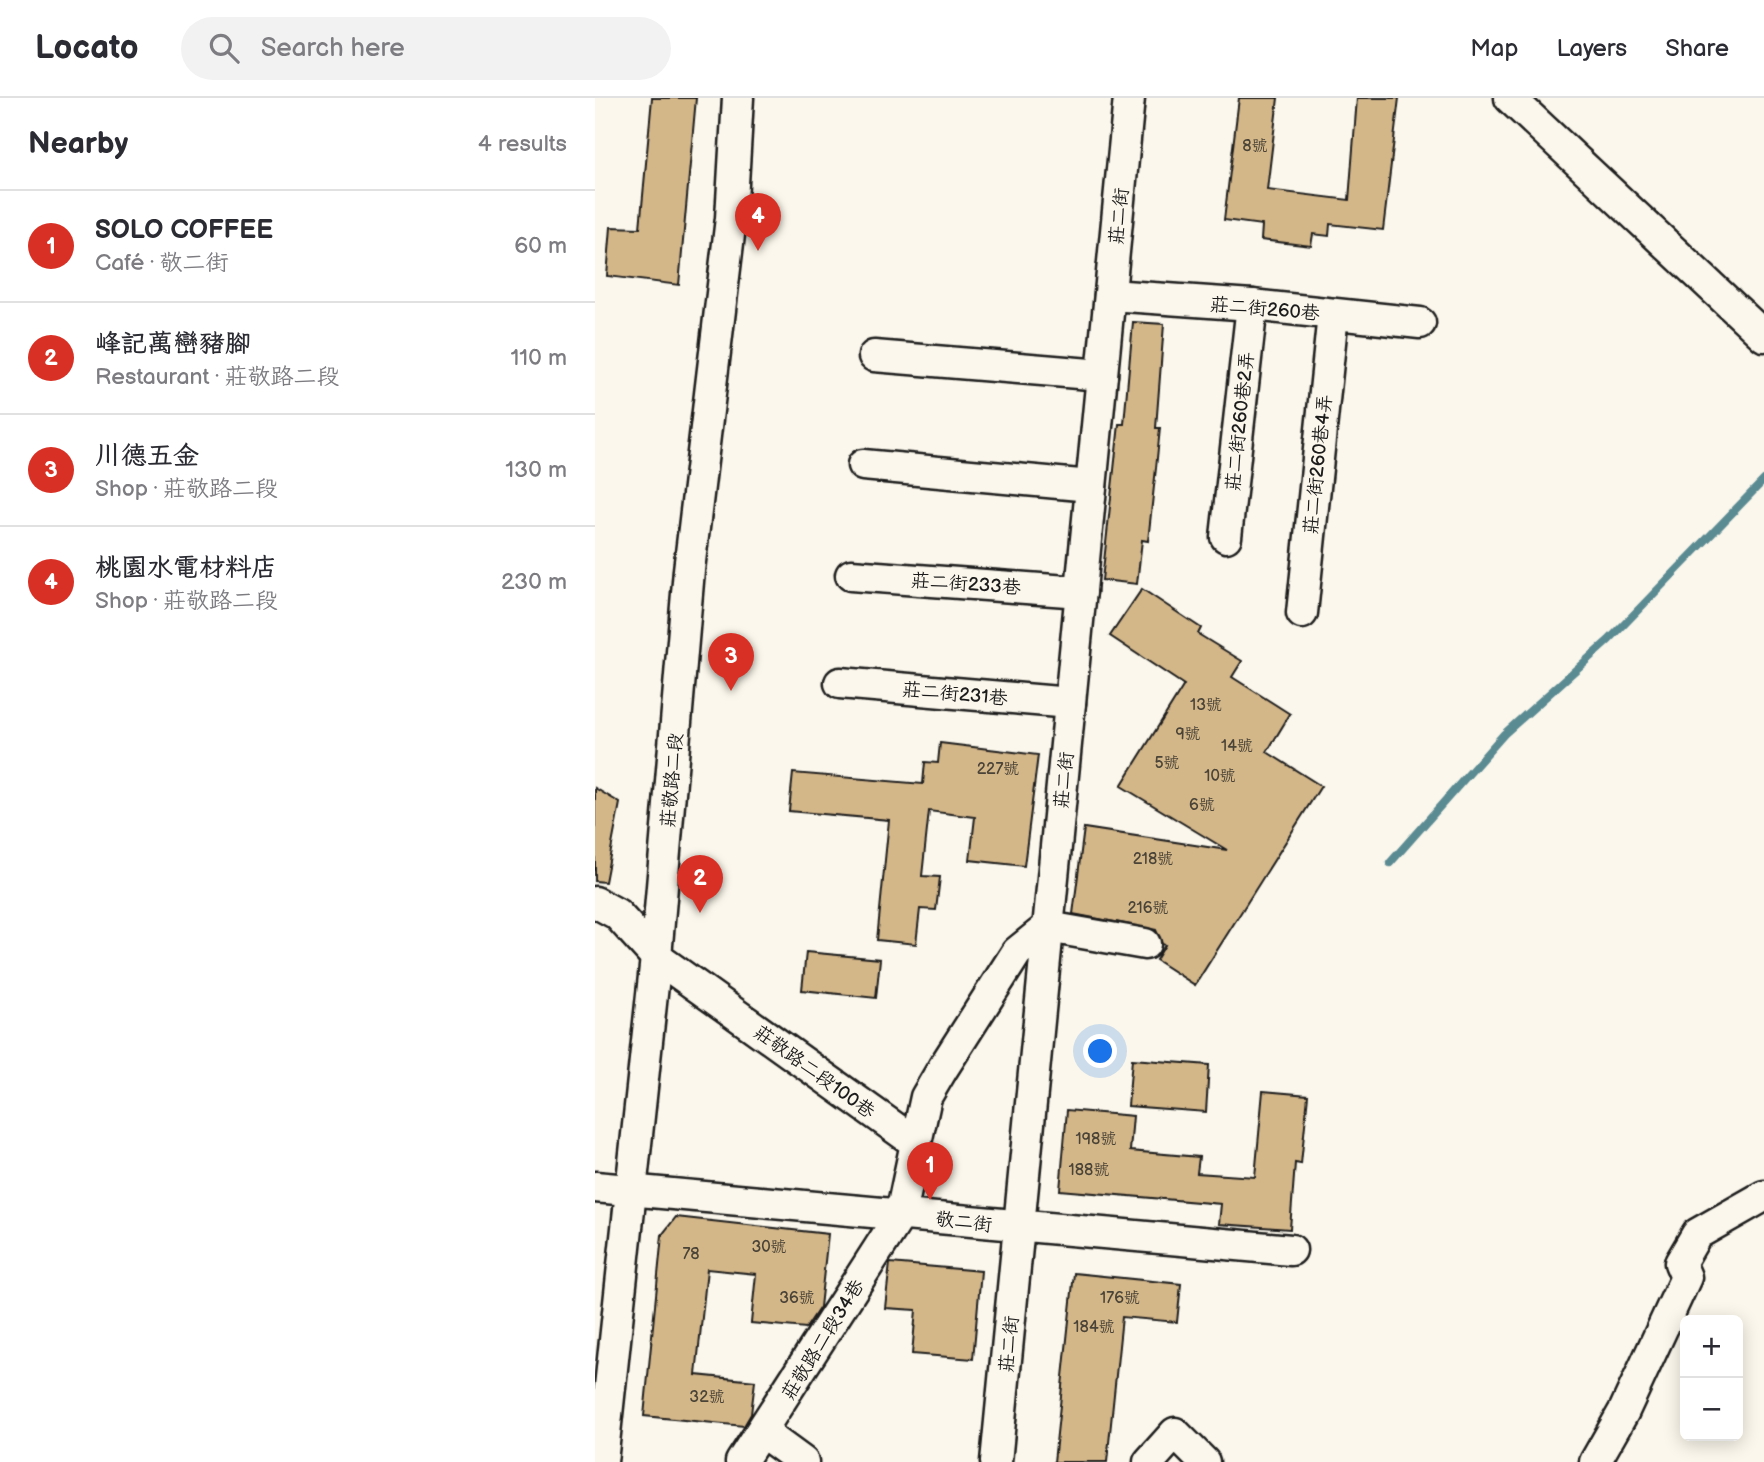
<!DOCTYPE html>
<html lang="en">
<head>
<meta charset="utf-8">
<style>
	:root { --surface:#fff; --page:#f2f2f3; --text:#2b2b33; --muted:#7c7c81; --line:#e1e1e2; --accent:#d93025 }
	body { margin:0; font-family:"Balsamiq Sans","LXGW WenKai TC",sans-serif; background:var(--page); color:var(--text) }
	.controls { position:absolute; right:21px; bottom:21px; display:grid; overflow:hidden; border-radius:10px; box-shadow:0 4px 18px #0003 }
	.controls button { width:63px; height:63px; display:grid; place-items:center; padding:0; border:0; border-bottom:2px solid var(--line); background:var(--surface); color:var(--text); font:35px sans-serif }
	.you { position:absolute; left:506px; top:954px; width:24px; height:24px; margin:-18px; border:5px solid #fff; border-radius:50%; background:#1a73e8; box-shadow:0 0 0 10px #1a73e833 }
	.badge { display:grid; place-items:center; width:46px; height:46px; border-radius:50%; background:var(--accent); color:#fff; font-size:23px; font-weight:700 }
	.pin { position:absolute; translate:-50% -58px; filter:drop-shadow(0 2px 4px #0008) }
	.pin::after { content:''; position:absolute; top:37px; width:24px; height:21px; background:inherit; clip-path:polygon(0 0,100% 0,50% 100%) }
	.list { margin:0; padding:0; list-style:none }
	h2 { display:flex; justify-content:space-between; align-items:center; height:91px; margin:0; padding:0 28px; font-size:30px }
	h2 small { font-size:23px; font-weight:400; color:var(--muted) }
	.list li { display:grid; grid-template-columns:46px 1fr auto; gap:21px; align-items:center; box-sizing:border-box; height:112px; padding:0 28px; border-top:2px solid var(--line) }
	.list b { display:block; font-size:26px; white-space:nowrap }
	.list p { margin:0; font-size:23px; white-space:nowrap; color:var(--muted) }
	.list em { font-size:23px; font-style:normal; color:var(--muted) }
	.icon { flex:none; width:38px; height:38px; fill:none; stroke:currentColor; stroke-width:2; stroke-linecap:round; stroke-linejoin:round }
	.map { position:relative; flex:none; width:1169px; height:1364px; overflow:hidden }
	header { display:flex; align-items:center; gap:42px; box-sizing:border-box; height:98px; padding:0 35px; background:var(--surface); border-bottom:2px solid var(--line) }
	header strong { font-size:33px }
	nav { display:flex; gap:38px; margin-inline-start:auto; font-size:24px }
	.search { width:490px; height:63px; background:var(--page); display:flex; align-items:center; gap:18px; box-sizing:border-box; padding:0 24px; border-radius:38px; color:var(--muted); font-size:26px }
	main { display:flex }
	aside { flex:1; background:var(--surface) }
	.map>svg:first-child { display:block }
</style>
</head>
<body>
<header>
<strong>Locato</strong>
<div class="search"><svg class="icon" aria-label="search" viewBox="0 0 24 24"><circle cx="10" cy="10" r="6"/><path d="M15 15l6 6"/></svg>Search here</div>
<nav><a>Map</a><a>Layers</a><a>Share</a></nav>
</header>
<main>
<aside>
<h2>Nearby<small>4 results</small></h2>
<ul class="list">
<li><span class="badge">1</span><div><b>SOLO COFFEE</b><p>Café · 敬二街</p></div><em>60 m</em></li>
<li><span class="badge">2</span><div><b>峰記萬巒豬腳</b><p>Restaurant · 莊敬路二段</p></div><em>110 m</em></li>
<li><span class="badge">3</span><div><b>川德五金</b><p>Shop · 莊敬路二段</p></div><em>130 m</em></li>
<li><span class="badge">4</span><div><b>桃園水電材料店</b><p>Shop · 莊敬路二段</p></div><em>230 m</em></li>
</ul>
</aside>
<div class="map">
<svg width="1169" height="1364" viewBox="0 0 1169 1364">
	<rect width="100%" height="100%" fill="#fbf7ec"/>
	<filter id="ink" filterUnits="userSpaceOnUse"><feTurbulence type="fractalNoise" baseFrequency=".0143" numOctaves="2"/><feDisplacementMap in="SourceGraphic" scale="14" xChannelSelector="R" yChannelSelector="G"/><feConvolveMatrix kernelMatrix="1 2 1 2 8 2 1 2 1" color-interpolation-filters="sRGB"/></filter>
	<g filter="url(#ink)">
		<g fill="none" stroke-linecap="round" stroke-linejoin="round">
			<polyline stroke="#5a8a92" stroke-width="8" points="795,765 909,636 1014,542 1169,382"/>
		</g>
		<g fill="#d4b789" stroke="#1c1c1c" stroke-width="2">
			<polygon points="57,0 101,0 84,187 12,178 16,129 45,130"/>
			<polygon points="644,0 683,0 672,92 754,102 762,0 804,0 788,132 735,126 734,138 718,136 716,148 666,142 667,127 629,122"/>
			<polygon points="538,224 569,226 561,330 565,330 561,370 553,443 547,442 542,486 507,482 524,326 529,326"/>
			<polygon points="547,491 606,530 603,536 647,563 637,579 695,616 672,654 726,688 600,887 561,862 570,847 567,846 561,832 478,816 489,730 632,752 526,688 589,587 515,538"/>
			<polygon points="345,645 443,657 429,768 375,762 380,719 334,713 327,778 345,779 341,812 325,811 321,846 282,842 294,722 194,713 198,675 328,686 330,664 343,665"/>
			<polygon points="0,690 25,705 10,784 0,783"/>
			<polygon points="211,854 285,861 281,900 207,892"/>
			<polygon points="537,961 614,967 611,1014 533,1008"/>
			<polygon points="668,993 713,997 706,1066 700,1065 695,1131 624,1126 626,1106 465,1092 472,1012 538,1018 535,1053 604,1059 602,1075 660,1079"/>
			<polygon points="81,1119 233,1136 225,1209 211,1230 156,1225 161,1176 112,1171 101,1277 160,1283 156,1316 149,1328 49,1318 67,1137"/>
			<polygon points="295,1165 386,1173 378,1261 317,1256 321,1212 290,1210"/>
			<polygon points="479,1175 586,1186 582,1224 527,1219 512,1364 459,1364"/>
		</g>
		<g fill="none" stroke-linecap="round" stroke-linejoin="round">
			<defs>
				<g id="minor">
					<polyline points="915,0 1169,238"/>
					<polyline points="515,197 657,207 825,225"/>
					<polyline points="279,258 507,277"/>
					<polyline points="268,367 496,388"/>
					<polyline points="631,439 657,207"/>
					<polyline points="256,477 486,494"/>
					<polyline points="707,515 738,216"/>
					<polyline points="245,585 475,605"/>
					<polyline points="0,804 22,816 61,859 321,1045 306,1116 146,1364"/>
					<polyline points="321,1045 331,999 348,970 422,854 453,829 550,846"/>
					<polyline points="0,1089 696,1152"/>
					<polyline points="167,1334 208,1364"/>
					<polyline points="7,1364 61,859 94,472 136,120 143,0"/>
					<polyline points="401,1364 534,0"/>
					<polyline points="554,1364 580,1335 609,1364"/>
					<polyline points="1000,1364 1029,1313 1091,1179 1085,1165 1102,1136 1169,1098"/>
				</g>
			</defs>
			<use href="#minor" stroke="#1c1c1c" stroke-width="35"/>
			<use href="#minor" stroke="#fbf7ec" stroke-width="30"/>
		</g>
	</g>
	<g text-anchor="middle" stroke-width="6" stroke-linejoin="round" paint-order="stroke">
		<g font-size="16" fill="#4a4337">
			<text x="660" y="53">8號</text>
			<text x="611" y="612">13號</text>
			<text x="593" y="641">9號</text>
			<text x="642" y="653">14號</text>
			<text x="572" y="670">5號</text>
			<text x="403" y="676">227號</text>
			<text x="625" y="683">10號</text>
			<text x="607" y="712">6號</text>
			<text x="558" y="766">218號</text>
			<text x="553" y="815">216號</text>
			<text x="501" y="1046">198號</text>
			<text x="494" y="1077">188號</text>
			<text x="174" y="1154">30號</text>
			<text x="96" y="1161">78</text>
			<text x="202" y="1205">36號</text>
			<text x="525" y="1205">176號</text>
			<text x="499" y="1234">184號</text>
			<text x="112" y="1304">32號</text>
		</g>
		<g font-size="19" fill="#1c1c1c" stroke="#fbf7ec">
			<text transform="translate(523 118) rotate(-84)" y="7">莊二街</text>
			<text transform="translate(670 210) rotate(5)" y="7">莊二街260巷</text>
			<text transform="translate(644 323) rotate(-84)" y="7">莊二街260巷2弄</text>
			<text transform="translate(722 366) rotate(-84)" y="7">莊二街260巷4弄</text>
			<text transform="translate(371 485) rotate(4)" y="7">莊二街233巷</text>
			<text transform="translate(360 595) rotate(5)" y="7">莊二街231巷</text>
			<text transform="translate(76 682) rotate(-85)" y="7">莊敬路二段</text>
			<text transform="translate(468 682) rotate(-84)" y="7">莊二街</text>
			<text transform="translate(220 973) rotate(36)" y="7">莊敬路二段100巷</text>
			<text transform="translate(369 1123) rotate(7)" y="7">敬二街</text>
			<text transform="translate(227 1241) rotate(-58)" y="7">莊敬路二段34巷</text>
			<text transform="translate(413 1246) rotate(-84)" y="7">莊二街</text>
		</g>
	</g>
</svg>
<div class="controls">
<button>+</button>
<button>−</button>
</div>
<div class="you"></div>
<div class="pin badge" style="left:335px;top:1102px">1</div>
<div class="pin badge" style="left:105px;top:815px">2</div>
<div class="pin badge" style="left:136px;top:593px">3</div>
<div class="pin badge" style="left:163px;top:153px">4</div>
</div>
</main>
</body>
</html>
